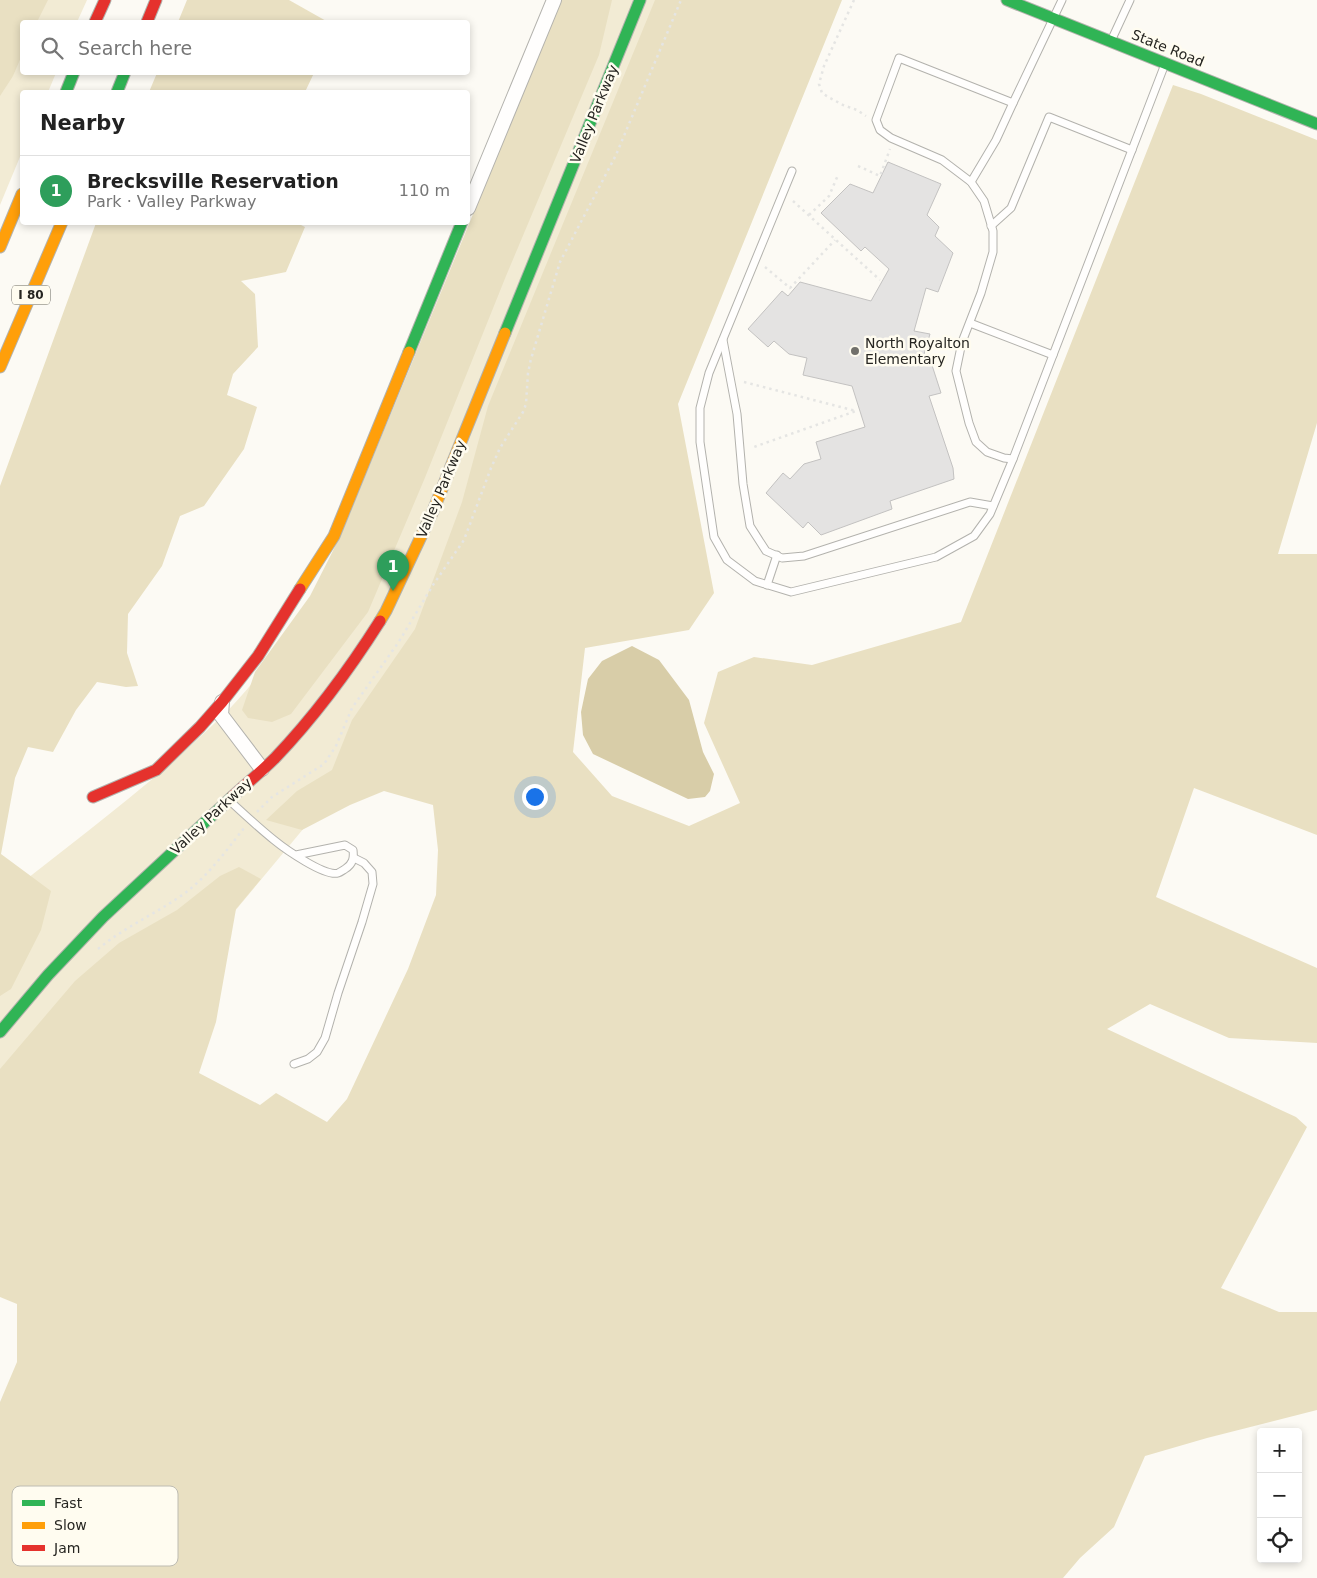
<!DOCTYPE html>
<html lang="en">
<head>
<meta charset="utf-8">
<style>
	:root { --surface:#fff; --page:#f6f6f6; --text:#222; --muted:#767676; --line:#e0e0e0; --accent:#0f766e }
	body { margin:0; font-family:"DejaVu Sans",sans-serif; background:var(--page); color:var(--text) }
	.controls { position:absolute; right:15px; bottom:15px; display:grid; overflow:hidden; border-radius:5px; box-shadow:0 2px 8px #0003 }
	.controls button { width:45px; height:45px; display:grid; place-items:center; padding:0; border:0; border-bottom:1px solid var(--line); background:var(--surface); color:var(--text); font:25px sans-serif }
	.you { position:absolute; left:534px; top:796px; width:18px; height:18px; margin:-12px; border:4px solid #fff; border-radius:50%; background:#1a73e8; box-shadow:0 0 0 8px #1a73e833 }
	.badge { display:grid; place-items:center; width:32px; height:32px; border-radius:50%; background:var(--accent); color:#fff; font-size:16px; font-weight:700 }
	.pin { position:absolute; translate:-50% -41px; filter:drop-shadow(0 1px 2px #0008) }
	.pin::after { content:''; position:absolute; top:26px; width:18px; height:15px; background:inherit; clip-path:polygon(0 0,100% 0,50% 100%) }
	.list { margin:0; padding:0; list-style:none }
	h2 { display:flex; justify-content:space-between; align-items:center; height:65px; margin:0; padding:0 20px; font-size:21px }
	h2 small { font-size:16px; font-weight:400; color:var(--muted) }
	.list li { display:grid; grid-template-columns:32px 1fr auto; gap:15px; align-items:center; box-sizing:border-box; height:70px; padding:0 20px; border-top:1px solid var(--line) }
	.list b { display:block; font-size:19px; white-space:nowrap }
	.list p { margin:0; font-size:16px; white-space:nowrap; color:var(--muted) }
	.list em { font-size:16px; font-style:normal; color:var(--muted) }
	.icon { flex:none; width:28px; height:28px; fill:none; stroke:currentColor; stroke-width:2; stroke-linecap:round; stroke-linejoin:round }
	.map { position:relative; flex:none; width:1317px; height:1578px; overflow:hidden }
	.search { position:absolute; background:var(--surface); box-shadow:0 2px 8px #0003; left:20px; top:20px; width:450px; height:55px; display:flex; align-items:center; gap:12px; box-sizing:border-box; padding:0 18px; border-radius:5px; color:var(--muted); font-size:19px }
	.panel { position:absolute; background:var(--surface); box-shadow:0 2px 8px #0003; left:20px; top:90px; width:450px; height:135px; border-radius:5px }
	.map>svg:first-child { display:block }
</style>
</head>
<body>
<div class="map">
<svg width="1317" height="1578" viewBox="0 0 1317 1578">
	<rect width="100%" height="100%" fill="#fcfaf4"/>
	<g fill="#f2ebd4">
		<polygon points="0,0 87,0 77,22 22,22 22,72 56,73 48,92 22,92 22,152 0,205"/>
		<path d="M566,0H708L364,756L0,1193V900C74,841 151,785 219,719C256,684 283,642 312,601Z"/>
	</g>
	<g fill="#e9e0c2">
		<polygon points="0,0 48,0 37,22 22,22 22,55 13,76 0,96"/>
		<polygon points="187,0 289,0 328,22 178,22"/>
		<polygon points="561,0 612,0 599,55 506,276 424,480 368,612 291,714 272,722 248,718 242,710 255,672 310,596 342,533"/>
		<polygon points="655,0 842,0 678,404 714,593 689,630 585,648 573,752 612,796 689,826 740,803 704,723 718,672 754,657 812,665 961,622 1173,85 1201,94 1317,140 1317,423 1278,554 1317,554 1317,835 1194,788 1156,897 1317,968 1317,1043 1229,1038 1150,1004 1107,1029 1296,1117 1307,1127 1221,1288 1279,1312 1317,1312 1317,1410 1207,1438 1145,1456 1114,1527 1080,1558 1063,1578 0,1578 0,1402 17,1362 17,1304 0,1297 0,1069 75,981 119,943 177,910 220,876 239,867 261,879 236,909 216,1022 199,1073 260,1105 276,1093 327,1122 347,1099 408,969 436,895 438,850 433,805 384,791 350,805 302,830 266,820 297,791 332,770 352,720 415,629 462,502 488,406"/>
		<polygon points="157,73 157,72 314,73 305,92 149,92"/>
		<polygon points="297,223 305,227 286,272 241,281 255,294 258,347 233,374 227,395 257,407 244,449 204,506 180,516 162,566 128,614 127,653 138,686 126,687 97,682 76,710 53,752 28,747 15,778 1,854 51,891 41,930 11,989 0,996 0,486 96,223"/>
	</g>
	<polygon fill="#d8cda8" points="632,646 659,660 689,700 703,752 714,774 710,791 705,797 688,799 593,754 583,735 581,712 588,679 602,661"/>
	<polygon fill="#e4e3e2" stroke="#c3c2c1" points="888,162 941,184 927,215 939,227 935,236 953,253 938,292 926,288 914,331 930,334 924,354 929,356 941,393 929,396 953,468 954,479 890,501 892,509 821,535 808,522 803,528 766,493 783,473 790,479 804,464 821,459 816,442 865,427 852,386 803,375 807,358 789,354 774,341 768,347 748,329 782,291 788,296 800,282 871,301 889,269 865,247 861,251 821,213 850,184 873,193"/>
	<g fill="none" stroke-linecap="round" stroke-linejoin="round">
		<defs>
			<g id="lane">
				<polyline points="1062,0 1013,103 899,58 876,120 880,130 891,138 942,160 971,182 984,201 993,231 993,252 981,293 962,342 956,371 969,423 976,442 987,452 1004,458 1013,459 1165,64"/>
				<polyline points="1111,41 1130,0"/>
				<polyline points="792,171 709,373 700,408 700,442 714,537 727,560 755,581 791,592 936,557 974,536 990,514 1013,459"/>
				<polyline points="971,182 996,140 1013,103"/>
				<polyline points="991,226 1011,208 1049,117 1132,150"/>
				<polyline points="970,323 1053,355"/>
				<polyline points="723,340 737,414 743,484 750,526 766,551 782,558 804,556 970,502 993,506"/>
				<polyline points="767,585 777,555"/>
				<path d="M231,802C245,815 259,828 274,840C285,849 325,877 338,873C341,872 343,870 345,869C353,864 354,858 353,850L345,845L296,855"/>
				<polyline points="294,1064 308,1059 317,1052 325,1038 338,993 362,922 373,884 372,872 364,863 354,858"/>
			</g>
			<g id="street">
				<polyline points="468,208 554,0"/>
				<polyline points="222,702 221,715 262,769"/>
			</g>
			<g id="fast">
				<polyline points="1007,0 1317,124"/>
				<polyline points="66,92 74,72"/>
				<polyline points="117,92 125,72"/>
				<polyline points="505,333 640,0"/>
				<polyline points="409,352 462,222"/>
				<polyline points="0,1032 48,975 103,917 232,797"/>
			</g>
			<g id="slow">
				<polyline points="0,247 22,194"/>
				<polyline points="0,367 62,222"/>
				<polyline points="300,589 334,536 409,352"/>
				<polyline points="380,621 386,611 433,511 505,333"/>
			</g>
			<g id="jam">
				<polyline points="95,22 105,0"/>
				<polyline points="147,22 156,0"/>
				<polyline points="93,797 156,770 200,727 222,702 258,656 300,589"/>
				<path d="M232,797C246,784 261,772 275,758C315,716 349,670 380,621"/>
			</g>
		</defs>
		<use href="#lane" stroke="#b3b2ad" stroke-width="9"/>
		<use href="#street" stroke="#b3b2ad" stroke-width="16"/>
		<use href="#fast" stroke="#b3b2ad" stroke-width="13"/>
		<use href="#slow" stroke="#b3b2ad" stroke-width="13"/>
		<use href="#jam" stroke="#b3b2ad" stroke-width="13"/>
		<g stroke="#e5e5e3" stroke-width="2.5" stroke-dasharray="2.5 4" stroke-linecap="butt">
			<polyline points="854,0 824,66 819,84 822,93 830,98 843,105 857,110 866,116"/>
			<polyline points="858,166 880,176 890,149"/>
			<polyline points="793,201 880,280"/>
			<polyline points="809,215 829,196 838,175"/>
			<polyline points="765,267 790,288 835,240"/>
			<polyline points="744,382 856,411 751,448"/>
			<polyline points="257,812 272,797 324,764 336,746 352,708 398,643 433,585 464,540 491,468 500,448 523,412 526,404 528,373 531,359 560,262 616,155 681,0"/>
			<path d="M98,949C126,926 156,914 185,893C208,876 226,851 244,828"/>
		</g>
		<use href="#lane" stroke="#fffefd" stroke-width="7"/>
		<use href="#street" stroke="#fffefd" stroke-width="14"/>
		<use href="#fast" stroke="#30b455" stroke-width="11"/>
		<use href="#slow" stroke="#ff9f0a" stroke-width="11"/>
		<use href="#jam" stroke="#e5322d" stroke-width="11"/>
	</g>
	<circle fill="#71706b" stroke="#fffcf0" stroke-width="2" cx="855" cy="351" r="5"/>
	<g text-anchor="middle" stroke-width="5" stroke-linejoin="round" paint-order="stroke">
		<rect fill="#fffcf0" stroke="#67665f" stroke-width="1" x="12" y="285.5" width="38" height="19" rx="4"/>
		<g font-size="12" font-weight="bold" fill="#262521">
			<text x="31" y="299">I 80</text>
		</g>
		<g font-size="14" fill="#262521" stroke="#fffcf0">
			<text transform="translate(1168 48) rotate(22)" y="5">State Road</text>
			<text transform="translate(594 114) rotate(-68)" y="5">Valley Parkway</text>
			<text transform="translate(441 489) rotate(-67)" y="5">Valley Parkway</text>
			<text transform="translate(211 816) rotate(-43)" y="5">Valley Parkway</text>
		</g>
		<g font-size="14" fill="#262521" stroke="#fffcf0" text-anchor="start">
			<text x="865" y="348">North Royalton<tspan x="865" dy="16">Elementary</tspan></text>
		</g>
	</g>
	<rect x="12" y="1486" width="166" height="80" rx="8" fill="#fffcf0" stroke="#bebcb2" stroke-width="1"/>
	<rect x="22" y="1500" width="23" height="6" fill="#30b455"/>
	<rect x="22" y="1522" width="23" height="7" fill="#ff9f0a"/>
	<rect x="22" y="1545" width="23" height="6" fill="#e5322d"/>
	<g font-size="14" fill="#262521">
		<text x="54" y="1508">Fast</text>
		<text x="54" y="1530">Slow</text>
		<text x="54" y="1553">Jam</text>
	</g>
</svg>
<div class="controls">
<button>+</button>
<button>−</button>
<button><svg class="icon" aria-label="locate" viewBox="0 0 24 24"><circle cx="12" cy="12" r="6"/><path d="M12 2v4M12 18v4M2 12h4M18 12h4"/></svg></button>
</div>
<div class="you"></div>
<div class="pin badge" style="left:393px;top:591px;background:#2e9e5b">1</div>
<div class="search"><svg class="icon" aria-label="search" viewBox="0 0 24 24"><circle cx="10" cy="10" r="6"/><path d="M15 15l6 6"/></svg>Search here</div>
<section class="panel">
<h2>Nearby<small></small></h2>
<ul class="list">
<li><span class="badge" style="background:#2e9e5b">1</span><div><b>Brecksville Reservation</b><p>Park · Valley Parkway</p></div><em>110 m</em></li>
</ul>
</section>
</div>
</body>
</html>
